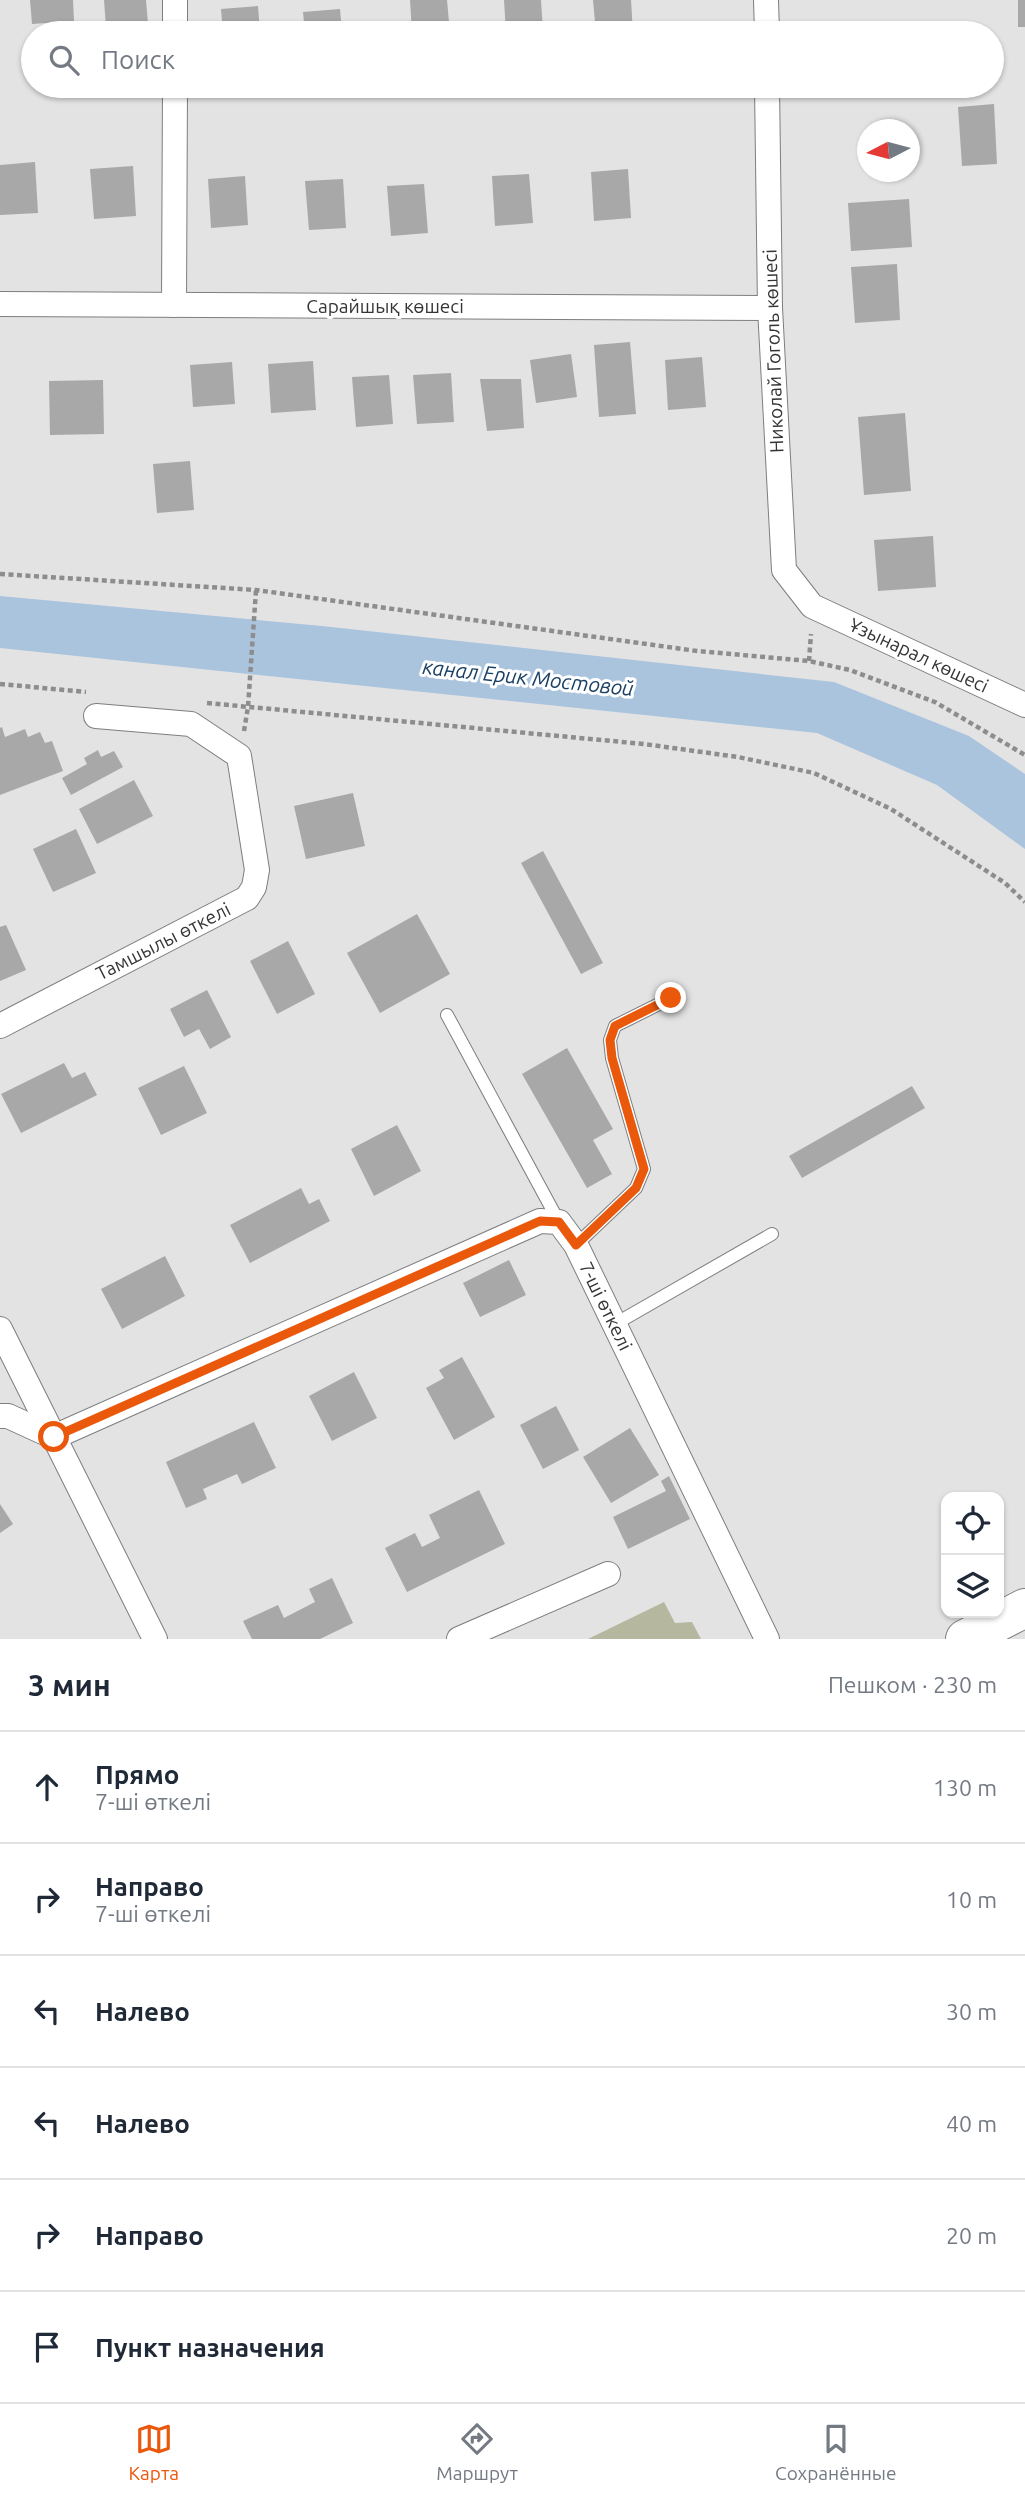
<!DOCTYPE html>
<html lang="ru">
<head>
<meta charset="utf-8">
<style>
	:root { --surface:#fff; --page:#f2f2f3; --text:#1f2937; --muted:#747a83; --line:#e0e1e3; --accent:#ea580c }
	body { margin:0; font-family:Ubuntu,sans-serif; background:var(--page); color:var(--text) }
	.controls { position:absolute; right:21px; bottom:21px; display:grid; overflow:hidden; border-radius:14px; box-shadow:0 2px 5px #0004 }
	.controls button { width:63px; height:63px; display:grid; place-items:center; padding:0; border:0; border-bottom:2px solid var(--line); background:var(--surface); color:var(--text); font:35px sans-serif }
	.compass { position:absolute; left:857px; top:119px; width:63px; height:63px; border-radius:50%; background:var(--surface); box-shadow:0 2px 5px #0004; rotate:264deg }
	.stop { position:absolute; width:21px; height:21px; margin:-16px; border:5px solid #ea580c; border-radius:50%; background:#fff }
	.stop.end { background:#ea580c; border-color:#fff; box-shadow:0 2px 7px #0008 }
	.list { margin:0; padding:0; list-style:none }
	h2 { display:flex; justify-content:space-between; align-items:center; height:91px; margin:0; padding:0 28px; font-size:30px }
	h2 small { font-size:23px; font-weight:400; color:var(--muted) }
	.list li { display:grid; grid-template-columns:46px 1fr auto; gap:21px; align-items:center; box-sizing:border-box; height:112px; padding:0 28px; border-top:2px solid var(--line) }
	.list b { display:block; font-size:26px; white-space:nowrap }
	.list p { margin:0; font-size:23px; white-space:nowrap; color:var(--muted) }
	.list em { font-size:23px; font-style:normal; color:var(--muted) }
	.icon { flex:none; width:38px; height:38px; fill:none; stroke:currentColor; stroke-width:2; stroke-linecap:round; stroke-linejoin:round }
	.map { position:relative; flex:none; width:1025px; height:1639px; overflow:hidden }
	.search { position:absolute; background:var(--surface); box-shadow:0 2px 5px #0004; left:21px; right:21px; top:21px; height:77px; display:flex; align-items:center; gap:18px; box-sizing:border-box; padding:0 24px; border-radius:38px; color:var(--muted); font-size:26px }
	.sheet { height:763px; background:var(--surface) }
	nav { display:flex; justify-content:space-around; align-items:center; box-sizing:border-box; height:98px; border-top:2px solid var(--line); background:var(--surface); font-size:19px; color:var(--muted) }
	nav a { display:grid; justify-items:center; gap:4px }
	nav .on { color:var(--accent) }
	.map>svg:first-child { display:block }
</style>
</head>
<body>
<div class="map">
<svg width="1025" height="1639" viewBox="0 0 1025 1639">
	<rect width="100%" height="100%" fill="#e3e3e4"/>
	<polygon fill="#b5b89f" points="664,1602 675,1623 692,1622 701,1639 588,1639"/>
	<polygon fill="#aac4de" points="0,596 322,626 834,682 969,736 1025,774 1025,849 937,785 817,733 0,648"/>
	<g fill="#a9a8a8">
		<polygon points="30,0 73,0 74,21 32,24"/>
		<polygon points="104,0 146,0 148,24 106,27"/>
		<polygon points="410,0 447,0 450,33 412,33"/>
		<polygon points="504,0 541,0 543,31 506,33"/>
		<polygon points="593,0 631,0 633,33 596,33"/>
		<rect x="1018" y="0" width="7" height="27"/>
		<polygon points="258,6 260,33 223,33 221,9"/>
		<polygon points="340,9 342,33 305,33 303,12"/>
		<polygon points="994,104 997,164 962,166 958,107"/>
		<polygon points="35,162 38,213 0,215 0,165"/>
		<polygon points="133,166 136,216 94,219 90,169"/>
		<polygon points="628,169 631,218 594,221 591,172"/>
		<polygon points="529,174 533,223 495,226 492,176"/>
		<polygon points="245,176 248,225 211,228 208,179"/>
		<polygon points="343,179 346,228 309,230 305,181"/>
		<polygon points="424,184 428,233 391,236 387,186"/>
		<polygon points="909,199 912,247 851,251 848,203"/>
		<polygon points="897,264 900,320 855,323 851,267"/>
		<polygon points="630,342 636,414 599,417 594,345"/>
		<polygon points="571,354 577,397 536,403 530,360"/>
		<polygon points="702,357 706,407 668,410 665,360"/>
		<polygon points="313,361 316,410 271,413 268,364"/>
		<polygon points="232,362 235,404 193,407 190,365"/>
		<polygon points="451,373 454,422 417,424 413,375"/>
		<polygon points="389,375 393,424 356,427 352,377"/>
		<polygon points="480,379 521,379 524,428 487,431"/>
		<polygon points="103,380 104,434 50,435 49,381"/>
		<polygon points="905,413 911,491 864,495 858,417"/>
		<polygon points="190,461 194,510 157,513 153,464"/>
		<polygon points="933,536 936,587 878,591 874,540"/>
		<polygon points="2,727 5,737 25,729 28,737 40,732 45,743 52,741 63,771 0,795 0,728"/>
		<polygon points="98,750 101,757 114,751 123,767 71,795 62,778 87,764 84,758"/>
		<polygon points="134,780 153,816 97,844 79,809"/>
		<polygon points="353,793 365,846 306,859 294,806"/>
		<polygon points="76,829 96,873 53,892 33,849"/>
		<polygon points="543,851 603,963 581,974 521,863"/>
		<polygon points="417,914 450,974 380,1013 347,953"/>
		<polygon points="6,925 26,970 0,981 0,927"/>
		<polygon points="288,941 315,994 277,1014 250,961"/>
		<polygon points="207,990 231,1037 210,1049 199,1029 184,1037 170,1009"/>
		<polygon points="567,1048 613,1129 593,1140 612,1174 587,1188 522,1074"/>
		<polygon points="64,1063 72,1078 85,1072 97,1095 21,1133 1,1094"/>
		<polygon points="184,1066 207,1113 161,1135 138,1088"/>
		<polygon points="912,1086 925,1108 802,1178 789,1156"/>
		<polygon points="397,1125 421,1171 374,1196 351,1149"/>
		<polygon points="301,1188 309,1204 319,1199 330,1221 250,1263 230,1225"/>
		<polygon points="165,1256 185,1296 122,1329 101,1289"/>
		<polygon points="509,1260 526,1295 480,1317 463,1283"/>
		<polygon points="462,1357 495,1417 454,1440 426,1388 444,1378 439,1370"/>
		<polygon points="354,1372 377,1418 332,1441 309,1396"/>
		<polygon points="556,1406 579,1450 543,1469 520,1425"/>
		<polygon points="254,1422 276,1468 242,1484 237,1474 203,1489 207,1499 186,1508 166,1462"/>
		<polygon points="630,1428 659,1475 611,1503 583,1457"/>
		<polygon points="669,1476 690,1519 628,1549 613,1517 666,1491 661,1481"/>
		<polygon points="479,1490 505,1544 407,1592 385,1548 415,1533 422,1547 440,1538 429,1515"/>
		<polygon points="0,1504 13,1524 0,1533"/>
		<polygon points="332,1578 353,1623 320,1639 252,1639 243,1621 278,1605 284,1618 315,1602 309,1589"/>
	</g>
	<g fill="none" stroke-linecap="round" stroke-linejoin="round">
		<defs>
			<g id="lane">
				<polyline points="447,1015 559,1222"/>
				<polyline points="576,1245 636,1188 644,1169 612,1058 610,1040 615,1026 671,998"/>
				<polyline points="615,1324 772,1234"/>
			</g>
			<g id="street">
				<polyline points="766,0 767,33"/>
				<polyline points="175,33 175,0"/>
				<polyline points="767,86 770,308 784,570 812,606 1025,705"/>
				<polyline points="0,304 770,308"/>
				<polyline points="174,305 175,86"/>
				<polyline points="0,1026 247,898 254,887 257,870 239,756 191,724 96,716"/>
				<polyline points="0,1329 155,1639"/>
				<polyline points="0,1416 8,1416 54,1437 540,1221 559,1222 576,1245 767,1639"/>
				<polyline points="459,1639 608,1574"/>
			</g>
			<polyline id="primary" points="965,1639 1025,1608"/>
		</defs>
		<use href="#lane" stroke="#7e7e7f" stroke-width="14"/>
		<use href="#street" stroke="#7e7e7f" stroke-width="26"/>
		<use href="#primary" stroke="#7e7e7f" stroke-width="40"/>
		<g stroke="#8d8d8e" stroke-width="4.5" stroke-dasharray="5 3.5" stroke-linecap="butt">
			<polyline points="0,574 256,590 697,651 809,661 850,670 935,702 1025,755"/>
			<polyline points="809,661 811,634"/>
			<polyline points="0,684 86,692"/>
			<polyline points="207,703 644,744 738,757 814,773 891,809 1005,883 1025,902"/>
			<polyline points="244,731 248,707 256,590"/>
		</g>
		<use href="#lane" stroke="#fff" stroke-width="12"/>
		<use href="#street" stroke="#fff" stroke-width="24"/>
		<use href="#primary" stroke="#fff" stroke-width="38"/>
	</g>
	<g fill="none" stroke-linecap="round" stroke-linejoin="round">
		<polyline stroke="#ea580c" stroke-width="9" points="54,1437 540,1221 559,1222 576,1245 636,1188 644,1169 612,1058 610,1040 615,1026 671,998"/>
	</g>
	<g text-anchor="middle" stroke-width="6" stroke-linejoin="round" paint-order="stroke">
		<g font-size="19" fill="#353536" stroke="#fff">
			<text x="385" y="313">Сарайшық көшесі</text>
			<text transform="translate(773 351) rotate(-92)" y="7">Николай Гоголь көшесі</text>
			<text transform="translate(919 655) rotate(25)" y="7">Ұзынарал көшесі</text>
			<text transform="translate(163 941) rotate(-27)" y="7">Тамшылы өткелі</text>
			<text transform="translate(606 1306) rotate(64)" y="7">7-шi өткелi</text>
		</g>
		<g font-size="21" font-style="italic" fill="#1a4165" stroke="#fff">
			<text transform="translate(528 678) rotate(6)" y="7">канал Ерик Мостовой</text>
		</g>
	</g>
</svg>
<div class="controls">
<button><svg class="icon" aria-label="locate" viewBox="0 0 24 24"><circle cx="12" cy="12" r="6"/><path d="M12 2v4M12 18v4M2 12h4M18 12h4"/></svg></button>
<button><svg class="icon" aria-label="layers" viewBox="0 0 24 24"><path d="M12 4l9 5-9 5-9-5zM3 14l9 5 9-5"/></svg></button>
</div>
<svg class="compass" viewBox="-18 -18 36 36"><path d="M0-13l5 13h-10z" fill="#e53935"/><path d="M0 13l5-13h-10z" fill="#747a83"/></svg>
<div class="stop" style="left:54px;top:1437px"></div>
<div class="stop end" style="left:671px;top:998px"></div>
<div class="search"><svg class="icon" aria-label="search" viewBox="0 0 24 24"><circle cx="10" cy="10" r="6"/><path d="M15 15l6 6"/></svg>Поиск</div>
</div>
<section class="sheet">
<h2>3 мин<small>Пешком · 230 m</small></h2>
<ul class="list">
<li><svg class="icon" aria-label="ahead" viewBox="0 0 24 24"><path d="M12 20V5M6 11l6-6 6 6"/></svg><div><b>Прямо</b><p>7-шi өткелi</p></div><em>130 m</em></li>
<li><svg class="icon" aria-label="right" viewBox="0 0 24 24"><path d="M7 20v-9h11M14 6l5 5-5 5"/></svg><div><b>Направо</b><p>7-шi өткелi</p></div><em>10 m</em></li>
<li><svg class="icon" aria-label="left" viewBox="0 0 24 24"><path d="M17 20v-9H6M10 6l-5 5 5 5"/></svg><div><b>Налево</b></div><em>30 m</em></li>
<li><svg class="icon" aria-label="left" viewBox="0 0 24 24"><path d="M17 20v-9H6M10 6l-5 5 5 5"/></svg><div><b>Налево</b></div><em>40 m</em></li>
<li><svg class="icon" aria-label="right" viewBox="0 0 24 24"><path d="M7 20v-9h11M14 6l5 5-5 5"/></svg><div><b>Направо</b></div><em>20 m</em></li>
<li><svg class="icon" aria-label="arrive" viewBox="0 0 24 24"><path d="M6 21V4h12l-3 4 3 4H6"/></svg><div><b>Пункт назначения</b></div></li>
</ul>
</section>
<nav>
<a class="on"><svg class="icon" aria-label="map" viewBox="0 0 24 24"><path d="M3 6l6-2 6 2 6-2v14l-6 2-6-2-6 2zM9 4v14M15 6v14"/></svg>Карта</a>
<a><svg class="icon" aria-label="directions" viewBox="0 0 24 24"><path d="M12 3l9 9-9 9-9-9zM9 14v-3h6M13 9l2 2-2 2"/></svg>Маршрут</a>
<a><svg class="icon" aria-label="saved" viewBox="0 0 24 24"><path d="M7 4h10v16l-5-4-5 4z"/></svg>Сохранённые</a>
</nav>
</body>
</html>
